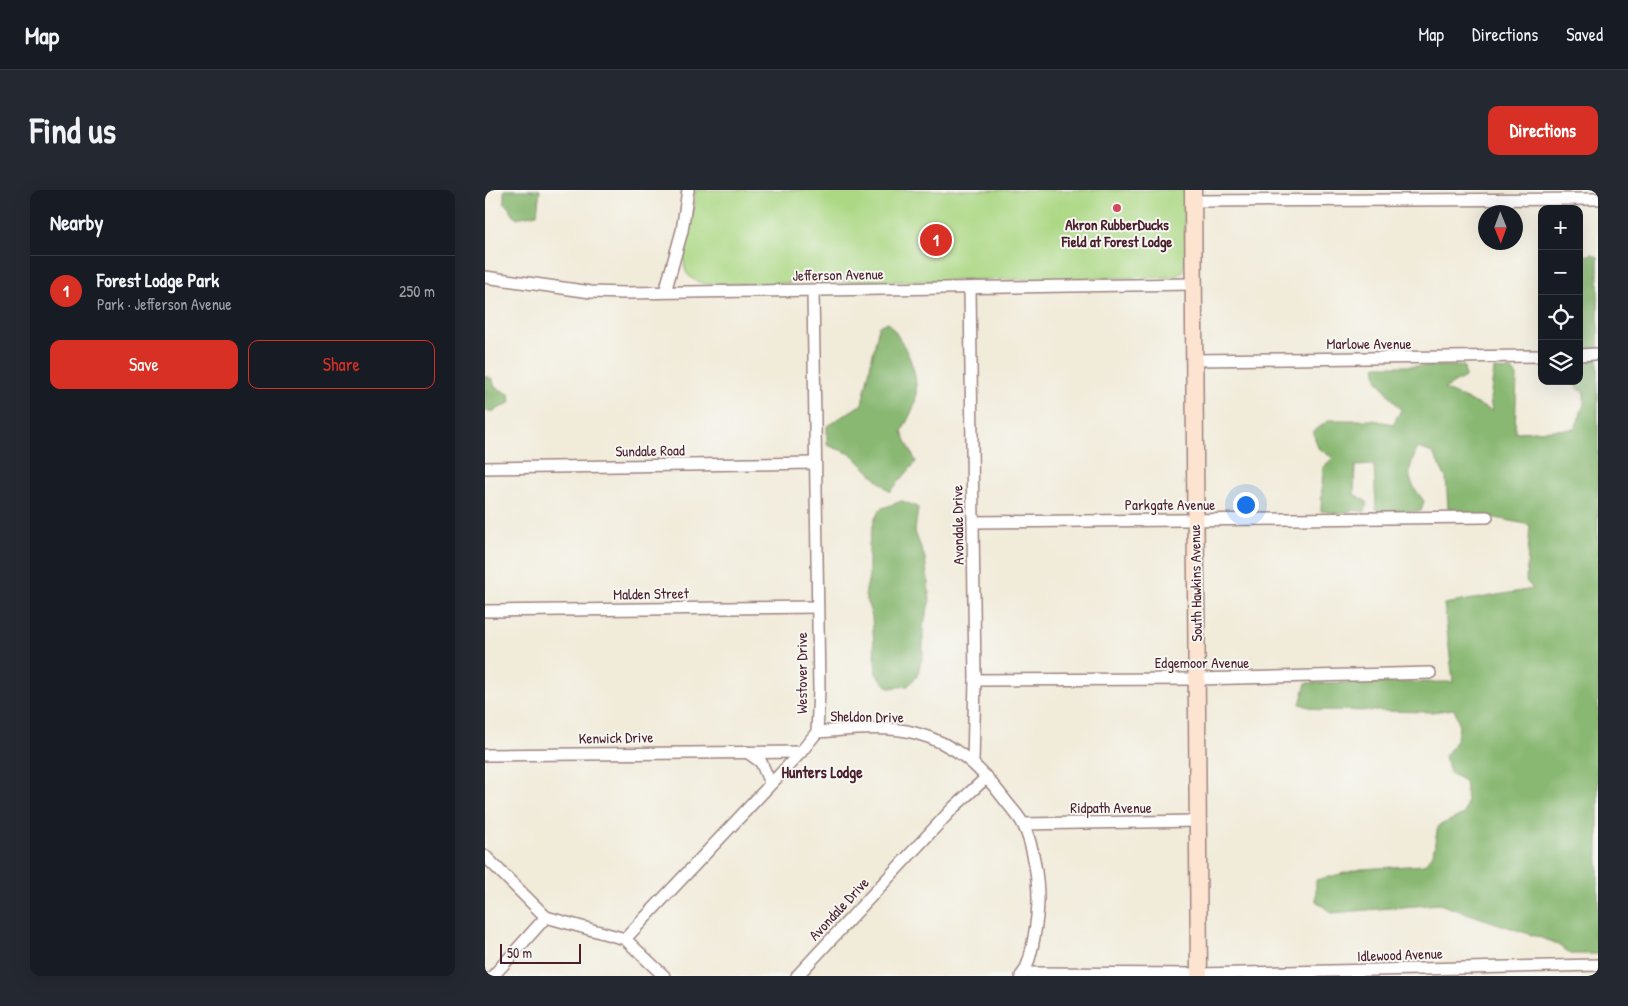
<!DOCTYPE html>
<html lang="en">
<head>
<meta charset="utf-8">
<style>
	:root { --surface:#171b24; --page:#242831; --text:#f1f3f6; --muted:#9ea1a6; --line:#363941; --accent:#d93025 }
	body { margin:0; font-family:"Patrick Hand",sans-serif; background:var(--page); color:var(--text) }
	.controls { position:absolute; right:15px; top:15px; display:grid; overflow:hidden; border-radius:10px; box-shadow:0 5px 20px #0002 }
	.controls button { width:45px; height:45px; display:grid; place-items:center; padding:0; border:0; border-bottom:1px solid var(--line); background:var(--surface); color:var(--text); font:25px sans-serif }
	.compass { position:absolute; left:993px; top:15px; width:45px; height:45px; border-radius:50%; background:var(--surface); box-shadow:0 5px 20px #0002; rotate:179deg }
	.scale { position:absolute; left:15px; bottom:12px; width:81px; box-sizing:border-box; padding-left:5px; border:2px solid #4a1f2b; border-top:0; font-size:14px; line-height:18px; white-space:nowrap; color:#4a1f2b; -webkit-text-stroke:4px #f6f6f2; paint-order:stroke }
	.you { position:absolute; left:760px; top:314px; width:18px; height:18px; margin:-12px; border:4px solid #fff; border-radius:50%; background:#1a73e8; box-shadow:0 0 0 8px #1a73e833 }
	.badge { display:grid; place-items:center; width:32px; height:32px; border-radius:50%; background:var(--accent); color:#fff; font-size:16px; font-weight:700 }
	.pin { position:absolute; translate:-50% -50%; border:2px solid #fff; box-shadow:0 1px 5px #0006 }
	.list { margin:0; padding:0; list-style:none }
	h2 { display:flex; justify-content:space-between; align-items:center; height:65px; margin:0; padding:0 20px; font-size:21px }
	h2 small { font-size:16px; font-weight:400; color:var(--muted) }
	.list li { display:grid; grid-template-columns:32px 1fr auto; gap:15px; align-items:center; box-sizing:border-box; height:70px; padding:0 20px; border-top:1px solid var(--line) }
	.list b { display:block; font-size:19px; white-space:nowrap }
	.list p { margin:0; font-size:16px; white-space:nowrap; color:var(--muted) }
	.list em { font-size:16px; font-style:normal; color:var(--muted) }
	.actions { display:flex; gap:10px; padding:15px 20px }
	.actions a { flex:1; padding:11px 0; border:1px solid var(--accent); border-radius:10px; text-align:center; font-size:18px; color:var(--accent) }
	.actions .main { background:var(--accent); color:#fff }
	.icon { flex:none; width:28px; height:28px; fill:none; stroke:currentColor; stroke-width:2; stroke-linecap:round; stroke-linejoin:round }
	.map { position:relative; flex:none; width:1113px; height:786px; overflow:hidden; border-radius:10px }
	header { display:flex; align-items:center; gap:30px; box-sizing:border-box; height:70px; padding:0 25px; background:var(--surface); border-bottom:1px solid var(--line) }
	header strong { font-size:24px }
	nav { display:flex; gap:28px; margin-inline-start:auto; font-size:18px }
	.intro { display:flex; align-items:center; justify-content:space-between; box-sizing:border-box; height:120px; padding:0 30px }
	h1 { margin:0; font-size:35px }
	.button { padding:12px 22px; border-radius:10px; background:var(--accent); color:#fff; font-size:18px; font-weight:700 }
	main { display:flex; gap:30px; padding:0 30px }
	aside { flex:1; background:var(--surface); border-radius:10px; box-shadow:0 5px 20px #0002 }
	.map>svg:first-child { display:block }
</style>
</head>
<body>
<header>
<strong>Map</strong>
<nav><a>Map</a><a>Directions</a><a>Saved</a></nav>
</header>
<div class="intro"><h1>Find us</h1><a class="button">Directions</a></div>
<main>
<aside>
<h2>Nearby<small></small></h2>
<ul class="list">
<li><span class="badge">1</span><div><b>Forest Lodge Park</b><p>Park · Jefferson Avenue</p></div><em>250 m</em></li>
</ul>
<div class="actions"><a class="main">Save</a><a>Share</a></div>
</aside>
<div class="map">
<svg width="1113" height="786" viewBox="0 0 1113 786">
	<rect width="100%" height="100%" fill="#f6f6f2"/>
	<filter id="ink" filterUnits="userSpaceOnUse"><feTurbulence type="fractalNoise" baseFrequency=".02" numOctaves="2"/><feDisplacementMap in="SourceGraphic" scale="10" xChannelSelector="R" yChannelSelector="G"/><feConvolveMatrix kernelMatrix="1 2 1 2 8 2 1 2 1" color-interpolation-filters="sRGB"/></filter>
	<filter id="wash" filterUnits="userSpaceOnUse"><feTurbulence type="fractalNoise" baseFrequency=".0096" numOctaves="4" result="noise"/><feDisplacementMap in="SourceGraphic" scale="20" xChannelSelector="R" yChannelSelector="G"/><feGaussianBlur stdDeviation="1.12" result="paint"/><feColorMatrix in="noise" values="0 0 0 0 0 0 0 0 0 0 0 0 0 0 0 0 0 1.4 0 .05"/><feComposite in="paint" operator="in"/></filter>
	<g filter="url(#wash)">
		<rect width="100%" height="100%" fill="#f1ebd9"/>
		<path fill="#acd884" stroke="#7b7c58" d="M210,0H699L700,72L697,83L687,87L222,94C188,88 201,63 205,39C208,26 210,13 210,0Z"/>
		<g fill="#89b872" stroke="#6a6c4e">
			<polygon points="19,0 55,0 52,24 31,28 19,12"/>
			<path d="M1108,64L1113,67V764H1087L1068,752L954,714L847,723L831,711V690L876,679L939,675L948,664L953,636L979,624L982,611L980,591L965,583L960,566C972,552 979,537 969,519L947,522L834,520L815,514L821,493L968,492L959,414L1048,399L1041,391L1045,335L963,318L961,288L948,263L933,258C921,284 921,288 939,311L936,321L904,323L891,319L889,275L870,276L869,304L882,312L880,322L869,320L855,324L836,321L838,277L848,268L833,258L828,242L844,230H888L908,234L916,220L892,189L890,176H979L980,187L959,199L1007,221L1005,210L1009,179L1027,180L1032,186L1030,242L1090,239L1099,214V203L1086,193L1094,191V67Z"/>
			<path d="M403,132C420,154 436,183 430,213C427,222 421,233 417,242L431,272L405,302L366,264L342,255V236L377,214L394,136Z"/>
			<polygon points="0,186 7,189 10,197 24,204 26,212 9,221 0,221"/>
			<polygon points="417,311 433,317 430,342 440,368 445,410 438,437 438,465 432,486 423,496 404,498 391,484 387,427 380,405 384,386 384,354 389,331 395,319"/>
		</g>
	</g>
	<g filter="url(#ink)">
		<g fill="none" stroke-linecap="round" stroke-linejoin="round">
			<defs>
				<g id="minor">
					<polyline points="708,11 1113,9"/>
					<polyline points="0,87 106,102 140,103 708,94"/>
					<polyline points="485,98 490,490 488,572"/>
					<polyline points="180,102 197,41 203,0"/>
					<polyline points="1094,165 1110,164"/>
					<polyline points="710,170 1057,166"/>
					<polyline points="0,278 330,273"/>
					<polyline points="488,332 1002,327"/>
					<polyline points="0,421 332,417"/>
					<polyline points="490,490 712,489 945,483"/>
					<path d="M332,542C363,540 399,535 430,543C472,554 495,577 520,610C526,618 534,626 538,634C548,654 553,687 553,709C553,725 547,775 536,786"/>
					<polyline points="262,562 276,572 285,593"/>
					<polyline points="0,565 316,562"/>
					<polyline points="538,634 713,631"/>
					<polyline points="0,666 61,727"/>
					<polyline points="61,727 140,749 179,786"/>
					<polyline points="140,749 316,562 332,542 334,500 328,101"/>
					<polyline points="539,783 714,784 1113,775"/>
					<polyline points="8,786 61,727"/>
					<polyline points="312,786 469,617 502,587"/>
				</g>
				<polyline id="secondary" points="708,0 714,786"/>
			</defs>
			<use href="#minor" stroke="#9e8582" stroke-width="14"/>
			<use href="#secondary" stroke="#9e8582" stroke-width="19"/>
			<use href="#minor" stroke="#fff" stroke-width="11"/>
			<use href="#secondary" stroke="#fde4d0" stroke-width="16"/>
		</g>
	</g>
	<circle fill="#d1495b" stroke="#f6f6f2" stroke-width="2" cx="632" cy="18" r="5"/>
	<g text-anchor="middle" stroke-width="4" stroke-linejoin="round" paint-order="stroke">
		<g font-size="15" font-weight="bold" fill="#4a1f2b" stroke="#f6f6f2">
			<text x="632" y="40">Akron RubberDucks<tspan x="632" dy="17">Field at Forest Lodge</tspan></text>
		</g>
		<g font-size="15" fill="#4a1f2b" stroke="#f6f6f2">
			<text transform="translate(353 85) rotate(-1)" y="5">Jefferson Avenue</text>
			<text x="884" y="159">Marlowe Avenue</text>
			<text transform="translate(165 261) rotate(-1)" y="5">Sundale Road</text>
			<text x="685" y="320">Parkgate Avenue</text>
			<text transform="translate(473 335) rotate(-91)" y="5">Avondale Drive</text>
			<text transform="translate(711 393) rotate(-91)" y="5">South Hawkins Avenue</text>
			<text transform="translate(166 404) rotate(-1)" y="5">Malden Street</text>
			<text x="717" y="478">Edgemoor Avenue</text>
			<text transform="translate(317 483) rotate(-90)" y="5">Westover Drive</text>
			<text transform="translate(382 527) rotate(1)" y="5">Sheldon Drive</text>
			<text transform="translate(131 548) rotate(-1)" y="5">Kenwick Drive</text>
			<text x="626" y="623">Ridpath Avenue</text>
			<text transform="translate(354 719) rotate(-47)" y="5">Avondale Drive</text>
			<text transform="translate(915 765) rotate(-2)" y="5">Idlewood Avenue</text>
		</g>
		<g font-size="16" font-weight="bold" fill="#4a1f2b" stroke="#f6f6f2">
			<text x="337" y="588">Hunters Lodge</text>
		</g>
	</g>
</svg>
<div class="controls">
<button>+</button>
<button>−</button>
<button><svg class="icon" aria-label="locate" viewBox="0 0 24 24"><circle cx="12" cy="12" r="6"/><path d="M12 2v4M12 18v4M2 12h4M18 12h4"/></svg></button>
<button><svg class="icon" aria-label="layers" viewBox="0 0 24 24"><path d="M12 4l9 5-9 5-9-5zM3 14l9 5 9-5"/></svg></button>
</div>
<svg class="compass" viewBox="-18 -18 36 36"><path d="M0-13l5 13h-10z" fill="#e53935"/><path d="M0 13l5-13h-10z" fill="#9ea1a6"/></svg>
<div class="scale">50 m</div>
<div class="you"></div>
<div class="pin badge" style="left:451px;top:50px">1</div>
</div>
</main>
</body>
</html>
